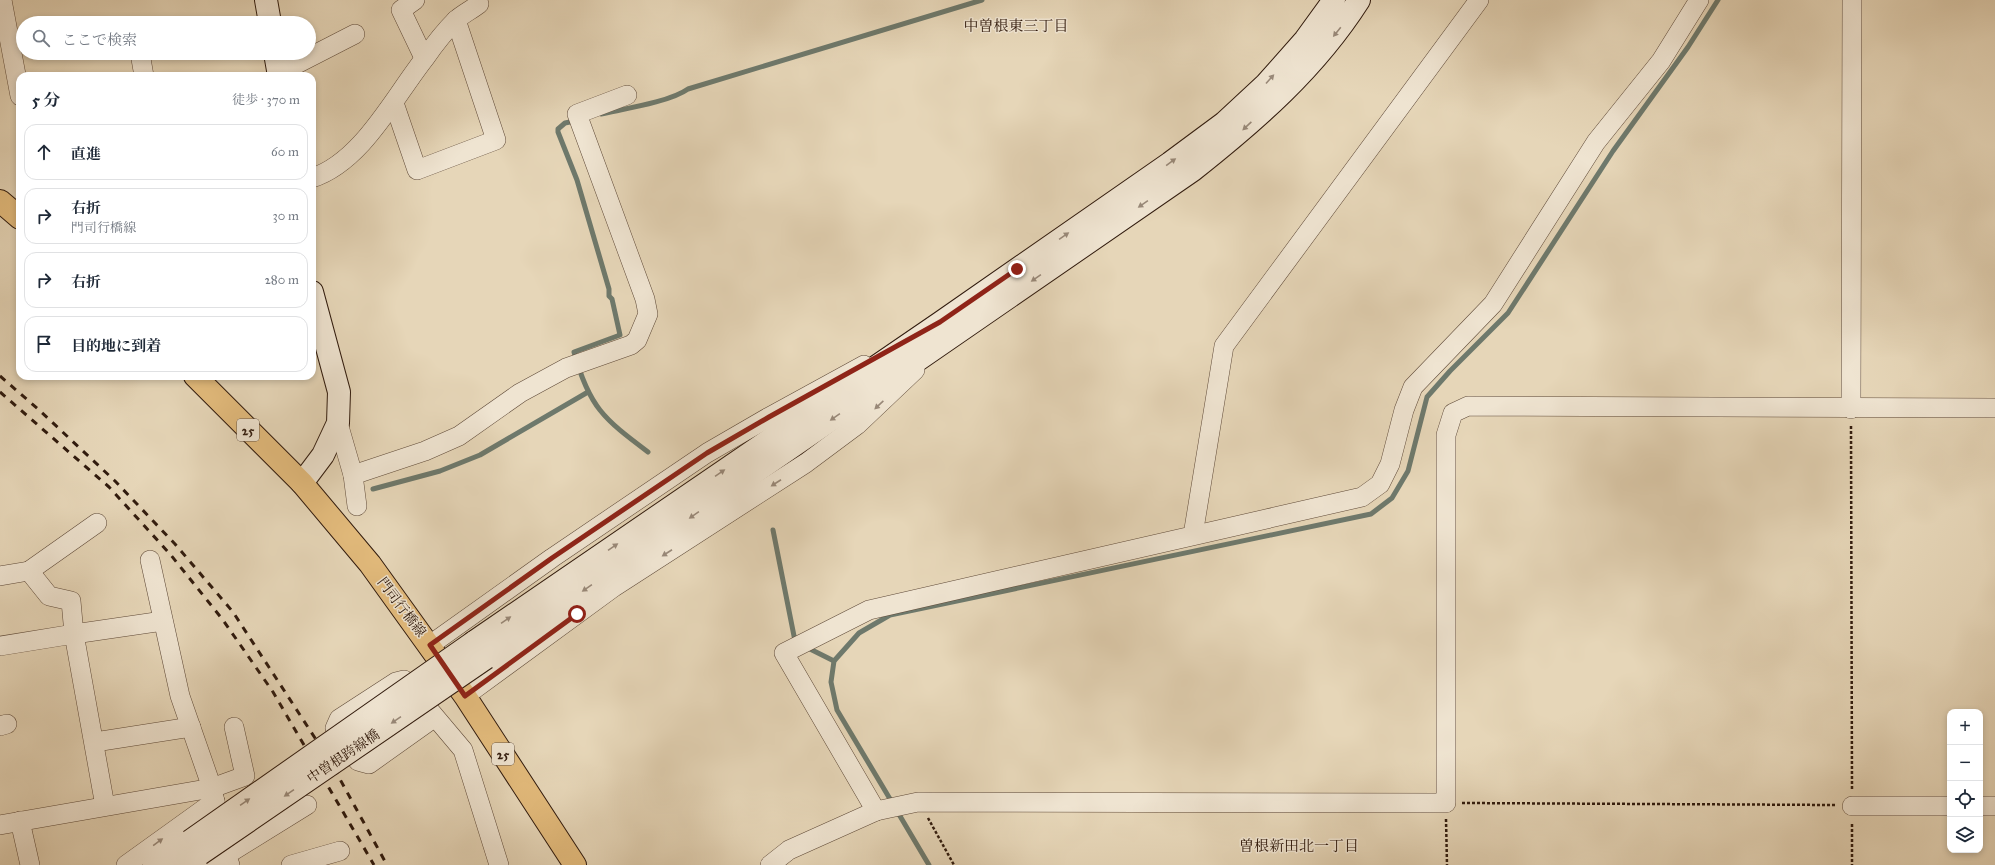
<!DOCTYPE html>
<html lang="ja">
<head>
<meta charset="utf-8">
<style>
	:root { --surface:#fff; --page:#f2f2f3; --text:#1f2937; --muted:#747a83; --line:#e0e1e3 }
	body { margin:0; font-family:"IM FELL Great Primer","Noto Serif JP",serif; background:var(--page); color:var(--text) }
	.controls { position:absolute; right:12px; bottom:12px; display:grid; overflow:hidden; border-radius:8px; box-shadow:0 2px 6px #0003 }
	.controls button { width:36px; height:36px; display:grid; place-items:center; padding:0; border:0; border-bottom:1px solid var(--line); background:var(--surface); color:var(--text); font:20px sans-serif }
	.stop { position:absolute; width:12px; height:12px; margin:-9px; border:3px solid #8f2418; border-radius:50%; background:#fff }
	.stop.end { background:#8f2418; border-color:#fff; box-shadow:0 1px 4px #0008 }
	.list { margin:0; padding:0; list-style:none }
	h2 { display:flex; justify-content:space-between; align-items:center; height:52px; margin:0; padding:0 16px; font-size:17px }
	h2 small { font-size:13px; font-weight:400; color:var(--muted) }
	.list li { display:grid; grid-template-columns:26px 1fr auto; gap:12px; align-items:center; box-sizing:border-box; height:56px; margin:0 8px 8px; padding:0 8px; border:1px solid var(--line); border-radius:12px }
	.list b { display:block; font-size:15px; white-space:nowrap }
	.list p { margin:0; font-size:13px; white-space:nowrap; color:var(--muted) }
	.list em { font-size:13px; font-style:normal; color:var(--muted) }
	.icon { flex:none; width:22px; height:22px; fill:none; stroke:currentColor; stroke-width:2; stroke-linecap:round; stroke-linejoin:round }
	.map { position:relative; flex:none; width:1995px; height:865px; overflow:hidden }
	.search { position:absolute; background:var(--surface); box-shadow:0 2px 6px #0003; left:16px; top:16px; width:300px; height:44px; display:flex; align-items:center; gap:10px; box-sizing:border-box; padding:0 14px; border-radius:22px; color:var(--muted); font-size:15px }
	.panel { position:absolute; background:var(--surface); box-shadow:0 2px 6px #0003; left:16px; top:72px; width:300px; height:308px; border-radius:12px }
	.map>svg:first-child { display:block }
</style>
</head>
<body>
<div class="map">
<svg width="1995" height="865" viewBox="0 0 1995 865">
	<rect width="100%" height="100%" fill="#e6d6b8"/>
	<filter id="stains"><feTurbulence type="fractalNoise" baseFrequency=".005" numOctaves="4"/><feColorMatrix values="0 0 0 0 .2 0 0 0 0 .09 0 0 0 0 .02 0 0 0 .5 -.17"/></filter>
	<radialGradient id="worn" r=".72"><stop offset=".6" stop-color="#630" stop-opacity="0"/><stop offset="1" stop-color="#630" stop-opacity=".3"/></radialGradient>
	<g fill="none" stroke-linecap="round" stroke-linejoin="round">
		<g stroke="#6e796c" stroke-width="5">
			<path d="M601,114C623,109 670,102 688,89L982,0"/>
			<path d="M575,121L565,123L558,129V132L577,180L609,289V296L612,299L620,335L574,352C589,407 604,419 648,452"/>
			<polyline points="373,489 440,471 480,455 588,392"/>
			<polyline points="773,530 795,641 797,642"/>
			<polyline points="806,647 834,661"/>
			<polyline points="893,804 837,710 831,682 834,661 859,633 890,615 1371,514 1392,498 1408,471 1427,397 1450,371 1508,313 1613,151 1688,47 1718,0"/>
			<polyline points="897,811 929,865"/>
		</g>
		<defs>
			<g id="street">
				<polyline points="2,0 20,96"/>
				<polyline points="415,0 401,10 424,58"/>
				<polyline points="140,53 144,76"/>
				<polyline points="279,73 355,34"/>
				<polyline points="394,103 417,170 496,140 456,20"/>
				<path d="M312,178C362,162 394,97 425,58C434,45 445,31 456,20C463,14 471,10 479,4"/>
				<polyline points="1851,409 1852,0"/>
				<polyline points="338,423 353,475"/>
				<polyline points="357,506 353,475 425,451 459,436 520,393 566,368 631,345 637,340 648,314 645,299 577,114 627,95"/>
				<polyline points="1193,535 1224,346 1479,0"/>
				<polyline points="150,560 180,696 212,788 245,776 234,727"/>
				<polyline points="29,571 97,523"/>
				<polyline points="0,576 29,571 49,596 71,601 74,634 163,621"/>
				<polyline points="430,645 552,558 707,453 769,417 864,365"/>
				<polyline points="0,646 74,634 105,806"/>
				<polyline points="465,696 614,587 806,463 857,425 915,370"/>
				<polyline points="435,717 369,764 358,761 335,728 339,719 396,682 404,680 463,750 499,865"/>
				<polyline points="0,726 7,724"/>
				<polyline points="95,742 191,727"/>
				<polyline points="1852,806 1950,806"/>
				<polyline points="1980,806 1995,806"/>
				<polyline points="876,811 784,653 869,610 1362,497 1380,484 1390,464 1404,410 1413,387 1493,304 1596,142 1661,61 1699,0"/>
				<polyline points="20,821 30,865"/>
				<polyline points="0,825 212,788 226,854 230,865"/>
				<polyline points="126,865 215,801"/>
				<polyline points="210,865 307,805"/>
				<polyline points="291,865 340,851"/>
				<polyline points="770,865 789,850 876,811 918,802 1446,803 1446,435 1453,413 1468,406 1995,408"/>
			</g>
			<g id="secondary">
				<polyline points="266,0 270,23"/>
				<polyline points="275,53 279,76"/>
				<polyline points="302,483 323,455 338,423 339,392 312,292"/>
				<polyline points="474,642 940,323 1170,163 1224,123 1266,84 1305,40 1334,0"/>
				<path d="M486,658L1193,170C1256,120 1315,69 1359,0"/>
				<polyline points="154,865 190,841"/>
				<polyline points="184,865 200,854"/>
			</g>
			<g id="primary">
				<polyline points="0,201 20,218"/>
				<polyline points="195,376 302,483 370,564 465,696 575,865"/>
			</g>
		</defs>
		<use href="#street" stroke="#5e4938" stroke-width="20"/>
		<use href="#secondary" stroke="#301a0d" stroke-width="24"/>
		<use href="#primary" stroke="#301a0d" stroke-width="24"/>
		<g stroke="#301a0d" stroke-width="2.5" stroke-dasharray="3 2" stroke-linecap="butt">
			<polyline points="1851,426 1852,789"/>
			<polyline points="1462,803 1835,805"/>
			<polyline points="928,818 954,865"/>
			<polyline points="1446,819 1447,865"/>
			<polyline points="1852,824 1852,865"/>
		</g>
		<use href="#street" stroke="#efe4d1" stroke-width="19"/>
		<use href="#secondary" stroke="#efe4d1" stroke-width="22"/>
		<use href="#primary" stroke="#e3bb7c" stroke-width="22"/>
		<g stroke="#301a0d" stroke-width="3" stroke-dasharray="7 7" stroke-linecap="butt">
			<polyline points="0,376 38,409 115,481 175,544 233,612 330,761 387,865"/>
			<polyline points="0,392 109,487 170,554 223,620 273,692 374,865"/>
		</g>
		<defs>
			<g id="secondary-bridge">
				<polyline points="190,841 474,642"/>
				<polyline points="200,854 486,658"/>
			</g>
		</defs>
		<use href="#secondary-bridge" stroke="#301a0d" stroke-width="24" stroke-linecap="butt"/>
		<use href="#secondary-bridge" stroke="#efe4d1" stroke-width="22"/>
	</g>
	<defs><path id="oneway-solid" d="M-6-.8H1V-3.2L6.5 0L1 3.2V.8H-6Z"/></defs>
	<g fill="#998979">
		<use href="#oneway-solid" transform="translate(1337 32) rotate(129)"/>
		<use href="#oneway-solid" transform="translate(1270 79) rotate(-48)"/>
		<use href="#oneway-solid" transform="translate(1247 126) rotate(137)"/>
		<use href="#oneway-solid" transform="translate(1171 162) rotate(-36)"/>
		<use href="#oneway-solid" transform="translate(1143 204) rotate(145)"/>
		<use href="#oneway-solid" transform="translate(1064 236) rotate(-35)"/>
		<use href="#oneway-solid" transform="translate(1036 278) rotate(145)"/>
		<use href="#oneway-solid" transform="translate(879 405) rotate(137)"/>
		<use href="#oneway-solid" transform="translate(835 417) rotate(145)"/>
		<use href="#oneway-solid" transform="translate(720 473) rotate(-34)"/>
		<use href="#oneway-solid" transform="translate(776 483) rotate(147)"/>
		<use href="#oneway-solid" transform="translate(694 515) rotate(145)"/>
		<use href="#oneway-solid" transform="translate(613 547) rotate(-34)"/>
		<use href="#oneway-solid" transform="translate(667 553) rotate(147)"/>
		<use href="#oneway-solid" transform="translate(587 588) rotate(145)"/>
		<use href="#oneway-solid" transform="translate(506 620) rotate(-34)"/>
		<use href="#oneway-solid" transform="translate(396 720) rotate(146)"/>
		<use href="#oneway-solid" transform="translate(289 793) rotate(146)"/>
		<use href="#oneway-solid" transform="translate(245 802) rotate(-35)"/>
		<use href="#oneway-solid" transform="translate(158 842) rotate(-36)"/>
	</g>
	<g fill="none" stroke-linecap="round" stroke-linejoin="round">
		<polyline stroke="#8f2418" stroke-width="5" points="577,614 465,696 430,645 552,558 707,453 769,417 940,322 1017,269"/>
	</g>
	<g text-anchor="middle" stroke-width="3" stroke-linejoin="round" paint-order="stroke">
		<g fill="#efe4d1" stroke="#695748" stroke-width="1">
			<rect x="237" y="419" width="22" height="22" rx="3"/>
			<rect x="492" y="743" width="22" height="22" rx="3"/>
		</g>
		<g font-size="13" font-weight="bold" fill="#301a0d">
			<text x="248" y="435">25</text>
			<text x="503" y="759">25</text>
		</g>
		<g font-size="14" fill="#301a0d" stroke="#efe4d1">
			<text transform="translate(402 607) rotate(53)" y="5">門司行橋線</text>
			<text transform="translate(343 756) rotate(-34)" y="5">中曽根跨線橋</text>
		</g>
		<g font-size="15" fill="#301a0d" stroke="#efe4d1">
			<text x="1016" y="31">中曽根東三丁目</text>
			<text x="1299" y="851">曽根新田北一丁目</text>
		</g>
	</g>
	<rect width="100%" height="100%" filter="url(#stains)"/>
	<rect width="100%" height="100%" fill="url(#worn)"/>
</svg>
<div class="controls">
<button>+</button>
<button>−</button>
<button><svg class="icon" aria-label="locate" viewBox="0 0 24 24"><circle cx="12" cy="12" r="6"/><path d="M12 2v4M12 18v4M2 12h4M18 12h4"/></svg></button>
<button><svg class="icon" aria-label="layers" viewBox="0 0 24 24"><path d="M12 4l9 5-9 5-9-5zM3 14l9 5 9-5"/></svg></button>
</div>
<div class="stop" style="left:577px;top:614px"></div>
<div class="stop end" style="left:1017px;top:269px"></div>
<div class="search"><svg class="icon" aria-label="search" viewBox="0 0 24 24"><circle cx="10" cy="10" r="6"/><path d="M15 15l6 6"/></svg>ここで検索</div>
<section class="panel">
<h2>5 分<small>徒歩 · 370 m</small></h2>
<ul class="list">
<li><svg class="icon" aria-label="ahead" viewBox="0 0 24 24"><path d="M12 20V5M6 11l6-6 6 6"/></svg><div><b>直進</b></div><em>60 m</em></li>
<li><svg class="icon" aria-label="right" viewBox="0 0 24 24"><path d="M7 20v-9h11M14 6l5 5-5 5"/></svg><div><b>右折</b><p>門司行橋線</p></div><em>30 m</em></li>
<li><svg class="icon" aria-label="right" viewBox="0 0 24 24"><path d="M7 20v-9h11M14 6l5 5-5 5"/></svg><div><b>右折</b></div><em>280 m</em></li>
<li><svg class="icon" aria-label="arrive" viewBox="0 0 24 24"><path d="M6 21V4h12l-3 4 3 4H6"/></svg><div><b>目的地に到着</b></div></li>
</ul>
</section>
</div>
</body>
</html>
